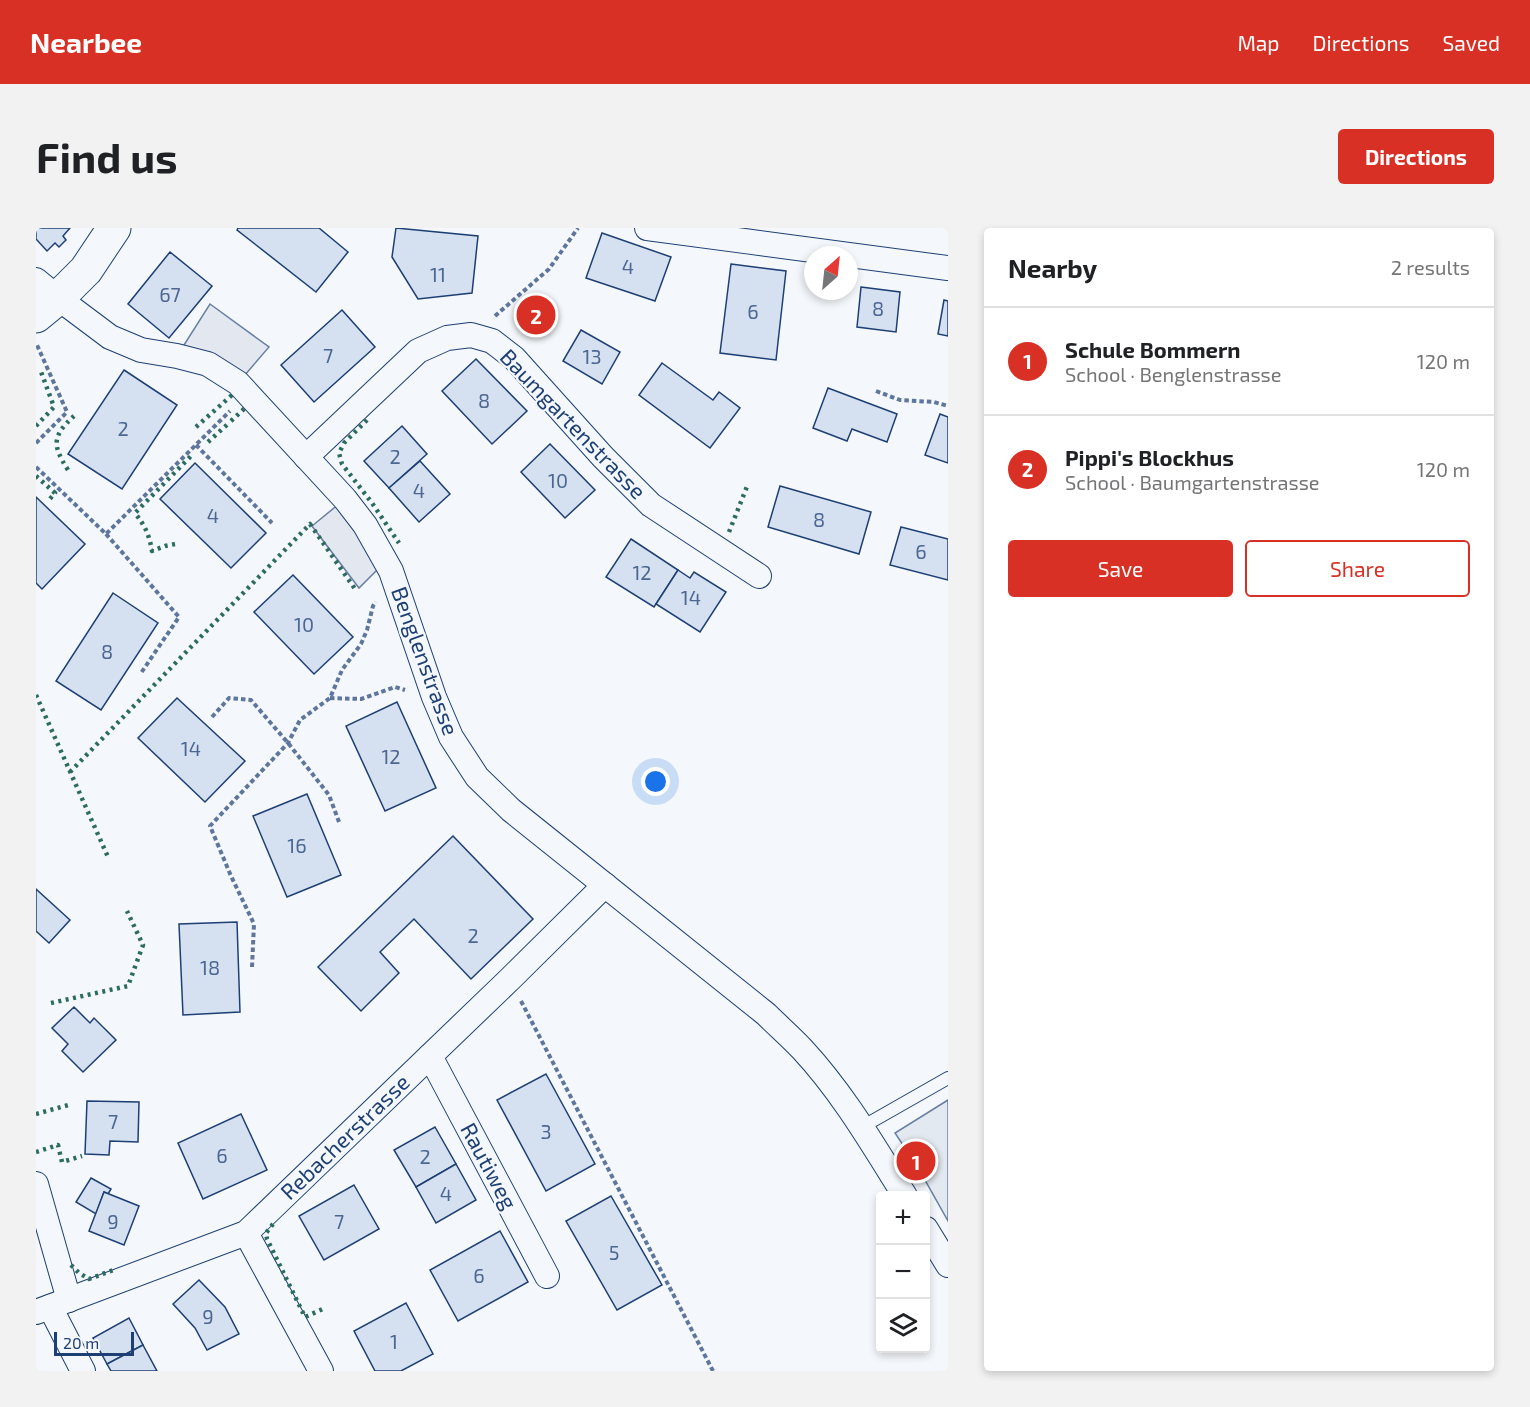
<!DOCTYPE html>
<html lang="en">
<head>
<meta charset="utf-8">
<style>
	:root { --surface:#fff; --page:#f2f2f2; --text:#202124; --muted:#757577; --line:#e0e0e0; --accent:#d93025 }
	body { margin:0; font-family:"Exo 2",sans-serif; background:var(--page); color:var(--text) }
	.controls { position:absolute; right:18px; bottom:18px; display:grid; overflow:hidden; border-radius:6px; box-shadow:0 3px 9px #0003 }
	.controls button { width:54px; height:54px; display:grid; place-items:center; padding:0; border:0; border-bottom:2px solid var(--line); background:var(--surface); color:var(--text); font:30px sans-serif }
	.compass { position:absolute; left:768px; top:18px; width:54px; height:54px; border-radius:50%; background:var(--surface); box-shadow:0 3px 9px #0003; rotate:27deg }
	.scale { position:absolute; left:18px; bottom:15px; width:80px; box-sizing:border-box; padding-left:6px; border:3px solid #1d3f73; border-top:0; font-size:16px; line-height:21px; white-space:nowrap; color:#1d3f73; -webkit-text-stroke:4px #f4f7fb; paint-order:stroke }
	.you { position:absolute; left:620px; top:554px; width:21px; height:21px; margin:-15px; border:4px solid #fff; border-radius:50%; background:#1a73e8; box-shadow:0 0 0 9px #1a73e833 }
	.badge { display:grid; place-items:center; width:39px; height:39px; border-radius:50%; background:var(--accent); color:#fff; font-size:20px; font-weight:700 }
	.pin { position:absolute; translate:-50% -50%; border:3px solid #fff; box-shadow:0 2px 6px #0006 }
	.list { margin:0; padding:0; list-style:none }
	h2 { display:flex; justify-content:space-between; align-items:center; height:78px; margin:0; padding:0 24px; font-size:26px }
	h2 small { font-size:20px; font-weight:400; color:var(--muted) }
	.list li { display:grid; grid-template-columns:39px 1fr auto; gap:18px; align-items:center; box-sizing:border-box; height:108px; padding:0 24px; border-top:2px solid var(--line) }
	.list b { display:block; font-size:22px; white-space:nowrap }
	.list p { margin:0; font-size:20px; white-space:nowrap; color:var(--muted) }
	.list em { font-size:20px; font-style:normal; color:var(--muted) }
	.actions { display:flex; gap:12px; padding:18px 24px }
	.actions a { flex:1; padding:14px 0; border:2px solid var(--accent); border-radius:6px; text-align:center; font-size:21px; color:var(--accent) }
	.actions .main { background:var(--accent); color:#fff }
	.icon { flex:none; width:33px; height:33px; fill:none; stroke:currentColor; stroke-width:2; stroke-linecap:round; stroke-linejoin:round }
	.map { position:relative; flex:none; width:912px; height:1143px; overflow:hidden; border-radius:6px }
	header { display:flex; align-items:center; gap:36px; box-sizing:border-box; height:84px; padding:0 30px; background:var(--accent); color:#fff }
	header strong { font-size:28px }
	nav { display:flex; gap:33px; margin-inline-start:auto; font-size:21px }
	.intro { display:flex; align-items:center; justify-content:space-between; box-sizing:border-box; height:144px; padding:0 36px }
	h1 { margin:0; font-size:42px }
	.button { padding:15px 27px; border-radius:6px; background:var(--accent); color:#fff; font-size:21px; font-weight:700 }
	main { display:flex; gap:36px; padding:0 36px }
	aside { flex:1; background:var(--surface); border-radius:6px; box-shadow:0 3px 9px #0003 }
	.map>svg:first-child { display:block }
</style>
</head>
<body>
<header>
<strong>Nearbee</strong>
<nav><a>Map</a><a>Directions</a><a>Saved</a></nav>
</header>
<div class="intro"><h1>Find us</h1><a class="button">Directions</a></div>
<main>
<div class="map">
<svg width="912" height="1143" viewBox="0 0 912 1143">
	<rect width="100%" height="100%" fill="#f4f7fb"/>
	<polygon fill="#e3e9f0" stroke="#687fa3" stroke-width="1.5" points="912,872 912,993 881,938 859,905"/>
	<g fill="#e3e8f0" stroke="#687fa3" stroke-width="1.5">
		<polygon points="174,76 233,119 202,155 141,128"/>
		<polygon points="309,271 350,333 323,360 276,298"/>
	</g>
	<g fill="#d5e0f0" stroke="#1d3f73" stroke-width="1.5">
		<polygon points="0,0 34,0 27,8 30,12 23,19 19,15 11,23 0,11"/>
		<polygon points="202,0 283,0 312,24 280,64 201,2"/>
		<polygon points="360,0 442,8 436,65 382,71 356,29"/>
		<polygon points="566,5 635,29 619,73 550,50"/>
		<polygon points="134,24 176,58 133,110 92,76"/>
		<polygon points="695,36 750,43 740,132 684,125"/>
		<polygon points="825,59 864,64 860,104 821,99"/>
		<polygon points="908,72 912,73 912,108 902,106"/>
		<polygon points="496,81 517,93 510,105 489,93"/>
		<polygon points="306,82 339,119 278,174 245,137"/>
		<polygon points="545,102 584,124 566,156 527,133"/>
		<polygon points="440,131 491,183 456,216 406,163"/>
		<polygon points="626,135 677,172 683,164 704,180 674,220 603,167"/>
		<polygon points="88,142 141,177 86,261 32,226"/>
		<polygon points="792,160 861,186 851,214 816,201 811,213 777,200"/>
		<polygon points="904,186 912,189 912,235 889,227"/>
		<polygon points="366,198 391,226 353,260 328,233"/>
		<polygon points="514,216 559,262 529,290 485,244"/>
		<polygon points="384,233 414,266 383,294 353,260"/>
		<polygon points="159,235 230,305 195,340 124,271"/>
		<polygon points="744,258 835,284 823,326 732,299"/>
		<polygon points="0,269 49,316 6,361 0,355"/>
		<polygon points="865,299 912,311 912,352 854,337"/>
		<polygon points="595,311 642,342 618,379 570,349"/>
		<polygon points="642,342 654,350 658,344 690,364 664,404 620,376"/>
		<polygon points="257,347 317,409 278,446 218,384"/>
		<polygon points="77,365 122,395 65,482 20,453"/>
		<polygon points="141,470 209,533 169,574 102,510"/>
		<polygon points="361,474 400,560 349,583 310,498"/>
		<polygon points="271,566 305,647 251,669 217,588"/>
		<polygon points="417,608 497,691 435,751 378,691 344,724 363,745 325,783 282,739"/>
		<polygon points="0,661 34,692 13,715 0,703"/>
		<polygon points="201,694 204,784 147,787 143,696"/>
		<polygon points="38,779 54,795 58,790 80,812 47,844 26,823 32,816 16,800"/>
		<polygon points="510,846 559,936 510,963 461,872"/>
		<polygon points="51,873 103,874 102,914 74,913 73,927 49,926"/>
		<polygon points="205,886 231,942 167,971 142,915"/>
		<polygon points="399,899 420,936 380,959 358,922"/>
		<polygon points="420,936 440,972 400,995 380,959"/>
		<polygon points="55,950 75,961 72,966 68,964 60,986 40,974"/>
		<polygon points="318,957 343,1001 288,1032 263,988"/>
		<polygon points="68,964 103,978 88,1017 53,1003"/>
		<polygon points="575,968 626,1057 581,1082 530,993"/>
		<polygon points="464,1003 492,1054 422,1093 394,1042"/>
		<polygon points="163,1052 189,1079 203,1106 171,1122 159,1100 137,1076"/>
		<polygon points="370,1075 397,1126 365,1143 339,1143 318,1103"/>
		<polygon points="93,1090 107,1117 71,1136 57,1110"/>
		<polygon points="107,1117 121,1143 75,1143 71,1136"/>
	</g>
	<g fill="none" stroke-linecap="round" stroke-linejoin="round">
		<defs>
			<polyline id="lane" points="826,899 912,850"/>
			<g id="street">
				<polyline points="611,0 912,40"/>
				<path d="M0,52L22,70L74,109L105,122L141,128L172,136L202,155L309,271L329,297L355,343L398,469L415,509L441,549L475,582L730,786C742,798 755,809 766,821C807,865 837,917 869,968"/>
				<polyline points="270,229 382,123 411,110 435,107 456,113 478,130 567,229 615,277 723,348"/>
				<polyline points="394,828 511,1048"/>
				<polyline points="0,956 33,1072"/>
				<polyline points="890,1001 912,1037"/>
				<polyline points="210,1005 285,1143"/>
				<polyline points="14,1079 47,1143"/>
				<polyline points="0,1084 210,1005 474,751 569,657"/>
			</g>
			<polyline id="secondary" points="0,88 22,70 50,42 78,0"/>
		</defs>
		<use href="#lane" stroke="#1d3f73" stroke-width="14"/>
		<use href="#street" stroke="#1d3f73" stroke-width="26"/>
		<use href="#secondary" stroke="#1d3f73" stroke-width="35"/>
		<g stroke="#5e769c" stroke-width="4" stroke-dasharray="4.5 3" stroke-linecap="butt">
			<polyline points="459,88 513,41 542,0"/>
			<polyline points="840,163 864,172 898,174 912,178"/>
			<polyline points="0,215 31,184 1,117"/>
			<polyline points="160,217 236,295"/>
			<polyline points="0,239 70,306 194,183"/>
			<polyline points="70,306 143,389 105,445"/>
			<polyline points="294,470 325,471 359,459 369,462"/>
			<polyline points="176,489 193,470 215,472 252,515 293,567 303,594"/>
			<polyline points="216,739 218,696 195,648 174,598 252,515 264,492 294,470 306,442 325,416 331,402 337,378 340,374"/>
			<polyline points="485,773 677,1143"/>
		</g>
		<use href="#lane" stroke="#f4f7fb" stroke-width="12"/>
		<use href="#street" stroke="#f4f7fb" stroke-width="24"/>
		<use href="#secondary" stroke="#f4f7fb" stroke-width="33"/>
		<g stroke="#2c6c60" stroke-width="4.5" stroke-dasharray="3 4.5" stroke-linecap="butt">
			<polyline points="331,192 308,215 303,225 306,236 336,275 363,315"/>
			<polyline points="195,193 209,180"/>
			<polyline points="0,198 18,179 4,141"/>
			<polyline points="160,199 196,167"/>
			<polyline points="172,214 193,195"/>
			<path d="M32,242C16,217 16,208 38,188"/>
			<polyline points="0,248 19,265 12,273"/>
			<polyline points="693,304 712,256"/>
			<path d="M139,316L129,318L116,323C113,306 109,298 99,285L156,227"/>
			<polyline points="0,467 72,629"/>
			<polyline points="34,544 274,296 319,361"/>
			<polyline points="15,775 92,758 107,717 91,683"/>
			<polyline points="0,886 36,876"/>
			<polyline points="0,924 22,917 26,934 46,928"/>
			<polyline points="237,996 230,1005 231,1011 269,1089 289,1080"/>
			<polyline points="35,1037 43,1045 53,1051 80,1041"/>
		</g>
	</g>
	<g text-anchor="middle" stroke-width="4.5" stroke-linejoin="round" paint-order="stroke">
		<g font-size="20" fill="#4b6792">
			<text x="592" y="46">4</text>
			<text x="402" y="54">11</text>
			<text x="134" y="74">67</text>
			<text x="842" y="88">8</text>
			<text x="717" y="91">6</text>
			<text x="292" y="135">7</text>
			<text x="556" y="136">13</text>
			<text x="448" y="180">8</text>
			<text x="87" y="208">2</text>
			<text x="359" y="236">2</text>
			<text x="522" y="260">10</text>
			<text x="383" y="270">4</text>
			<text x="177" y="295">4</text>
			<text x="783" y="299">8</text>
			<text x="885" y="331">6</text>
			<text x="606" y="352">12</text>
			<text x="655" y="377">14</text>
			<text x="268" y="404">10</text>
			<text x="71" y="431">8</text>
			<text x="155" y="528">14</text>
			<text x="355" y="536">12</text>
			<text x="261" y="625">16</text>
			<text x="437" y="715">2</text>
			<text x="174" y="747">18</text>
			<text x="77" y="901">7</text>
			<text x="510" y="911">3</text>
			<text x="186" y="935">6</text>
			<text x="389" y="936">2</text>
			<text x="410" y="973">4</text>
			<text x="77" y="1001">9</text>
			<text x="303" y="1001">7</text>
			<text x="578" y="1032">5</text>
			<text x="443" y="1055">6</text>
			<text x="172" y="1096">9</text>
			<text x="358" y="1121">1</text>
		</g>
		<g font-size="22" fill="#1d3f73" stroke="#f4f7fb">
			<text transform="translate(537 196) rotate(46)" y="8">Baumgartenstrasse</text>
			<text transform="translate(389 433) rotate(70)" y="8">Benglenstrasse</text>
			<text transform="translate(309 909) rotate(-44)" y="8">Rebacherstrasse</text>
			<text transform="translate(453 938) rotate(62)" y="8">Rautiweg</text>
		</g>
	</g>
</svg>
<div class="controls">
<button>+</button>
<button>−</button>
<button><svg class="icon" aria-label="layers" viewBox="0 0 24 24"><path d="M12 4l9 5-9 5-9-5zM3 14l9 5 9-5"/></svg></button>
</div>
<svg class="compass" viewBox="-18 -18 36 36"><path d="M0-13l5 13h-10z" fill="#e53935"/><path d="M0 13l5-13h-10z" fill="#757577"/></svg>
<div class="scale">20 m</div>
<div class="you"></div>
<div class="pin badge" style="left:880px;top:933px">1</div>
<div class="pin badge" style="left:500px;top:87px">2</div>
</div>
<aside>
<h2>Nearby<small>2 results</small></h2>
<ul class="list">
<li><span class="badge">1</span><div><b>Schule Bommern</b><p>School · Benglenstrasse</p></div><em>120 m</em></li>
<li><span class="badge">2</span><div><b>Pippi's Blockhus</b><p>School · Baumgartenstrasse</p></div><em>120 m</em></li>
</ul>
<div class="actions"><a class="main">Save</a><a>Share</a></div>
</aside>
</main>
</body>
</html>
